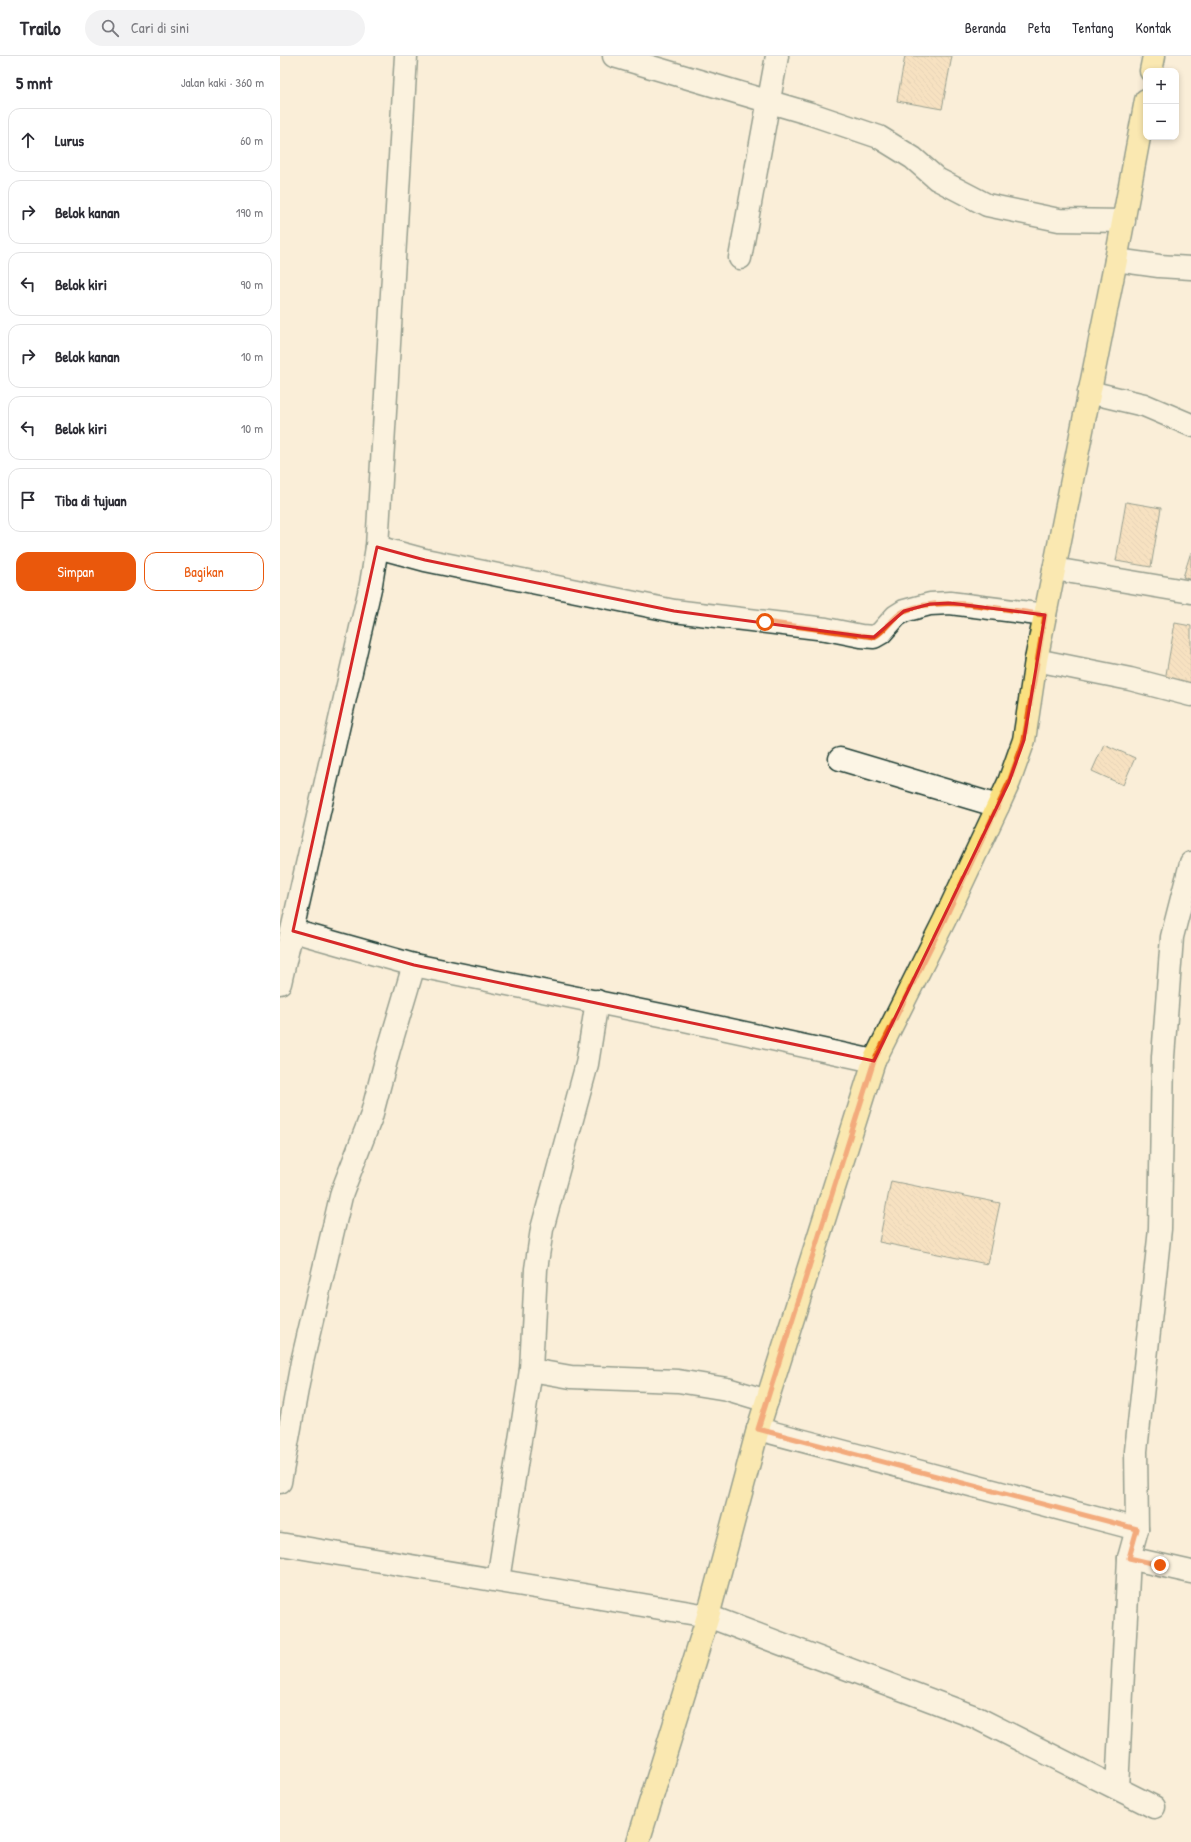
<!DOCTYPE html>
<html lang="id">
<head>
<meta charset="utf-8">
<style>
	:root { --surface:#fff; --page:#f2f2f3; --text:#2b2b33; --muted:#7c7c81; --line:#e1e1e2; --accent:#ea580c }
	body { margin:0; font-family:"Patrick Hand",sans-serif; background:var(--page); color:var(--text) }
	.controls { position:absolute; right:12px; top:12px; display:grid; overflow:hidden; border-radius:8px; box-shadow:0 2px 6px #0003 }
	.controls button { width:36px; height:36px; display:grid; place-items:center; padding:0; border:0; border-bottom:1px solid var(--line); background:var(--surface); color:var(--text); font:20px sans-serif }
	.stop { position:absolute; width:12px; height:12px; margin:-9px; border:3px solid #ea580c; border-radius:50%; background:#fff }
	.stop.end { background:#ea580c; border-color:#fff; box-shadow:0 1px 4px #0008 }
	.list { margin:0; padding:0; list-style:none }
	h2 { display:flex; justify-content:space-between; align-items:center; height:52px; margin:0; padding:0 16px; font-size:17px }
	h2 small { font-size:13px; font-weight:400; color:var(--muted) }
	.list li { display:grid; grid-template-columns:26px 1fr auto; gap:12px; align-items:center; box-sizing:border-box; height:64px; margin:0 8px 8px; padding:0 8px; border:1px solid var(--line); border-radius:12px }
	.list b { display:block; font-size:15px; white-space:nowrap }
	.list em { font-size:13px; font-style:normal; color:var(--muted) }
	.actions { display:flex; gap:8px; padding:12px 16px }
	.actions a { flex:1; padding:9px 0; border:1px solid var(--accent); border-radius:12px; text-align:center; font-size:14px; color:var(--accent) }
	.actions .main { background:var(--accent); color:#fff }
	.icon { flex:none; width:22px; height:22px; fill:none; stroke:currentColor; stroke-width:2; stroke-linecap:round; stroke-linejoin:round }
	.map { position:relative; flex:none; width:911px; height:1786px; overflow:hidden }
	header { display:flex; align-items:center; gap:24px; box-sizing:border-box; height:56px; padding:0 20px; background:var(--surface); border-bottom:1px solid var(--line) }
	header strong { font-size:19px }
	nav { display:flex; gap:22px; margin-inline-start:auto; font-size:14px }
	.search { width:280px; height:36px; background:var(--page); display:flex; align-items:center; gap:10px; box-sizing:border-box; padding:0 14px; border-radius:22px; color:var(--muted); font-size:15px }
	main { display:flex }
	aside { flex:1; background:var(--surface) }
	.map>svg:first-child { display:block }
</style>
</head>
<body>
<header>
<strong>Trailo</strong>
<div class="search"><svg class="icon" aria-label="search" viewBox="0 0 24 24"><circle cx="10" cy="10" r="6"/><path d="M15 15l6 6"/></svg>Cari di sini</div>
<nav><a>Beranda</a><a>Peta</a><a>Tentang</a><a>Kontak</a></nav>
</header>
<main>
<aside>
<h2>5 mnt<small>Jalan kaki · 360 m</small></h2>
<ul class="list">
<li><svg class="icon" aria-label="ahead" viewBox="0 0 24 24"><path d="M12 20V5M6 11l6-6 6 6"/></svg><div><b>Lurus</b></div><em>60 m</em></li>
<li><svg class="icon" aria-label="right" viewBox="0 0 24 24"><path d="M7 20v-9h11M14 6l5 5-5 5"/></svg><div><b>Belok kanan</b></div><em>190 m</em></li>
<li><svg class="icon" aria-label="left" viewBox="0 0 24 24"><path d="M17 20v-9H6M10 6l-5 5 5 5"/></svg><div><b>Belok kiri</b></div><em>90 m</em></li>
<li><svg class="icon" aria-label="right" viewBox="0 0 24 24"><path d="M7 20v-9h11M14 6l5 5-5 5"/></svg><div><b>Belok kanan</b></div><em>10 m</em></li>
<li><svg class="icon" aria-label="left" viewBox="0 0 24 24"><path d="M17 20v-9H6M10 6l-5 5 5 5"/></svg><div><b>Belok kiri</b></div><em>10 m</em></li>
<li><svg class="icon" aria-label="arrive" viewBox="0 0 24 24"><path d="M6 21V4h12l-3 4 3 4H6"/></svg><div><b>Tiba di tujuan</b></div></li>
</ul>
<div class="actions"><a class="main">Simpan</a><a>Bagikan</a></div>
</aside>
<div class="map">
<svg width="911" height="1786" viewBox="0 0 911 1786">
	<defs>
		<pattern id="building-back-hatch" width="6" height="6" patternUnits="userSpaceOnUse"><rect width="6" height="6" fill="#f3d1a4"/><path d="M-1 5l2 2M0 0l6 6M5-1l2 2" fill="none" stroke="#d0b48e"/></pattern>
	</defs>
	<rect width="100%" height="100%" fill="#faeed8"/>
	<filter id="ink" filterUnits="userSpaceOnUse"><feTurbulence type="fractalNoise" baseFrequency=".025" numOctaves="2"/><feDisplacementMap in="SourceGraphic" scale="8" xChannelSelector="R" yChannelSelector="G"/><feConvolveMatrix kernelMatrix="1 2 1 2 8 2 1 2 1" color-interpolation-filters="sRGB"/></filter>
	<g filter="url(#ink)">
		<g fill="url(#building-back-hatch)" stroke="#1f3d34">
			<polygon points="625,0 672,0 662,53 617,45"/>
			<polygon points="846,446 881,452 871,511 836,505"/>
			<polygon points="911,496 911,524 903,521"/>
			<polygon points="895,567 911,570 911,628 885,624"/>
			<polygon points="824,688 855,702 843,729 812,715"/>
			<polygon points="611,1125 720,1147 707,1208 599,1186"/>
		</g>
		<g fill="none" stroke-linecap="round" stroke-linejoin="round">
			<defs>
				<g id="minor">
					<polyline points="334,0 531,58 599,81 633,102 657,123 707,149 779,164 844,165"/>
					<polyline points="460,202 497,0"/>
					<polyline points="836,204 879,210 911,212"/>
					<polyline points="809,336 864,349 911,369"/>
					<polyline points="97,491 145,504 394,555 546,573 581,580 594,581 601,577 616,560 624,555 650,548 670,547 765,559"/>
					<polyline points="774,513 911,536"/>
					<polyline points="756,604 850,623 911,639"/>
					<polyline points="560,703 718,750"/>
					<polyline points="13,875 134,909 386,960 594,1005"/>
					<polyline points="0,927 91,528 97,491 126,0"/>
					<polyline points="251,1314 291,1321 398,1325 447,1333 487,1345"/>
					<polyline points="478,1373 857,1473"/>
					<polyline points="0,1426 22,1306 62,1136 91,1061 109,993 134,909"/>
					<polyline points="0,1488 428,1560 695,1661 874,1751"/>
					<polyline points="849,1502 911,1516"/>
					<polyline points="218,1524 251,1314 256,1213 262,1173 307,1008 317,945"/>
					<polyline points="837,1732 849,1502 857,1473 856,1395 880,1173 883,1001 892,881 911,807"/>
				</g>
				<g id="major">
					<polyline points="871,15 874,0"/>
					<polyline points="358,1786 428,1560 478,1373 594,1005 664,865 718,750 729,726 744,684 756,604 836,204 866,44"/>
				</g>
			</defs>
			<use href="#minor" stroke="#1f3d34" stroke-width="25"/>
			<use href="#major" stroke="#1f3d34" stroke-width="25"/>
			<use href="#minor" stroke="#fcf5e5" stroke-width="22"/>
			<use href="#major" stroke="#fae180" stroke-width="22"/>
		</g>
	</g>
	<g fill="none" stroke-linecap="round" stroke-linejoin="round" filter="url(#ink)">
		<path stroke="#ea580c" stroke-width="5" d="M485,566L594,581C606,575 612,561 624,555C660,538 726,554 765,559L744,684L729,726L664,865L594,1005L478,1373L857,1473L849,1502L880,1509"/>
	</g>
	<path d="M0 0H911V1786H0ZM97,491L145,504L394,555L581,580L594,581L624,555L650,548L670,547L765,559L744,684L729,726L594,1005L134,909L13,875Z" fill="#faeed8" fill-opacity=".55" fill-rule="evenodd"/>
	<path fill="none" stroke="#d62828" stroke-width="3" stroke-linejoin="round" d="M97,491L145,504L394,555L581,580L594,581L624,555L650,548L670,547L765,559L744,684L729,726L594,1005L134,909L13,875Z"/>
</svg>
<div class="controls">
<button>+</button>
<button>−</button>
</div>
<div class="stop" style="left:485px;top:566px"></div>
<div class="stop end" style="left:880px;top:1509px"></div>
</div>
</main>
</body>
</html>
